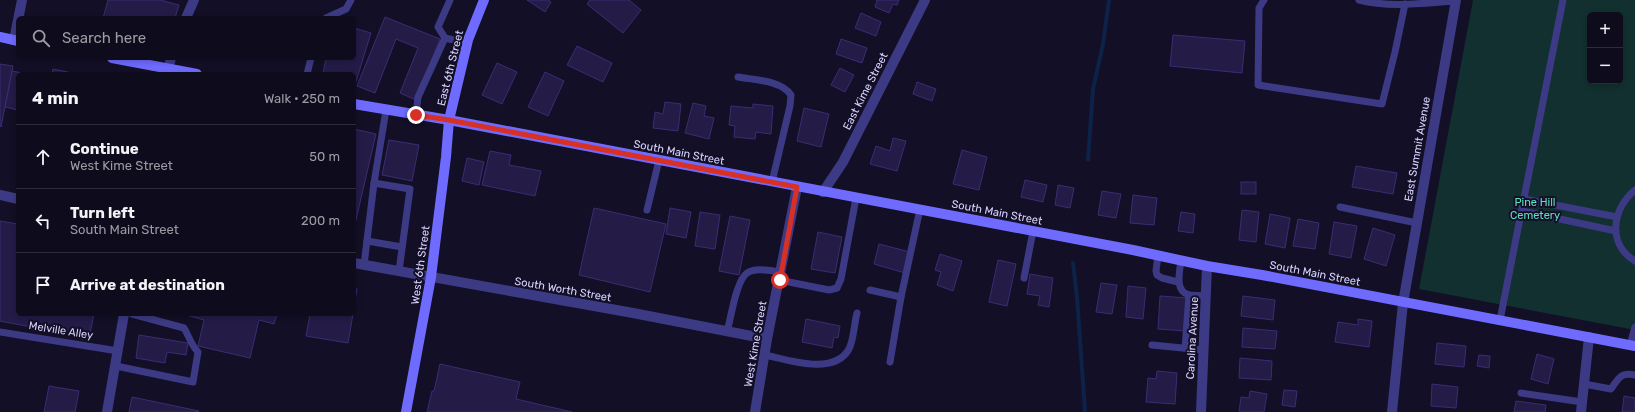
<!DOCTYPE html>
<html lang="en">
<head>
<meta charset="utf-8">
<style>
	:root { --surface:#0e0b1c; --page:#1c1929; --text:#f1f3f6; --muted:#9b9ba3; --line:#2e2b3b }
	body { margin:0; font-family:Rubik,sans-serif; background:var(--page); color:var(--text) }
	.controls { position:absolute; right:12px; top:12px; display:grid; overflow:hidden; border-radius:6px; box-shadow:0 2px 6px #0003 }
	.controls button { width:36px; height:36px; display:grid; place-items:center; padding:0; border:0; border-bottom:1px solid var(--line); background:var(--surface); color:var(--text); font:20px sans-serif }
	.stop { position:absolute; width:12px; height:12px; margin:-9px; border:3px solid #d93025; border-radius:50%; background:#fff }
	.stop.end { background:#d93025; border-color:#fff; box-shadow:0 1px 4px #0008 }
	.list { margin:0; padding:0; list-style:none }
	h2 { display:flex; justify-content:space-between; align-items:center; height:52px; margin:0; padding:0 16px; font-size:17px }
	h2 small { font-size:13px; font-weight:400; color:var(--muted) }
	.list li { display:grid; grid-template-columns:26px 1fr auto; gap:12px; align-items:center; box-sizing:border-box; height:64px; padding:0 16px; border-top:1px solid var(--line) }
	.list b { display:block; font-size:15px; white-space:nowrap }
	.list p { margin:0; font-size:13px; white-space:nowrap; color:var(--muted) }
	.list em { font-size:13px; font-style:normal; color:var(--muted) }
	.icon { flex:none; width:22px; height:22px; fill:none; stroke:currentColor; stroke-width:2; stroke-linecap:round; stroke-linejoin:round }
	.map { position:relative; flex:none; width:1635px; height:412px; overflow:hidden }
	.search { position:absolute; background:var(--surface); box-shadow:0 2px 6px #0003; left:16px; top:16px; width:340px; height:44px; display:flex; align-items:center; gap:10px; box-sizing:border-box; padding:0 14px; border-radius:6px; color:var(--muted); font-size:15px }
	.panel { position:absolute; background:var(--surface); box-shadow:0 2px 6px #0003; left:16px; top:72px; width:340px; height:244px; border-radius:6px }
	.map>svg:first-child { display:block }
</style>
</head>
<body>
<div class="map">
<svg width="1635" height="412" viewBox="0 0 1635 412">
	<rect width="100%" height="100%" fill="#130f26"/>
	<path fill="#12302f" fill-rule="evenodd" d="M1473,0H1635V330L1419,289ZM1590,15H1620V81H1590Z"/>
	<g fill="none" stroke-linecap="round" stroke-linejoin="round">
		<g stroke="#0c2248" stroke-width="4">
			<polyline points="1088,160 1093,89 1103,44 1109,0"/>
			<polyline points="1073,263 1077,297 1085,412"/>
		</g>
	</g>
	<g fill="#241b47" stroke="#3b2d73">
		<polygon points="108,0 160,0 179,5 175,18 103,18"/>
		<polygon points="527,0 548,0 551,2 545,12"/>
		<polygon points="590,0 629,0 641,10 623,33 587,4"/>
		<polygon points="876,0 899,0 897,5 893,4 889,13 875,7 877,1"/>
		<polygon points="861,13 881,22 876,36 855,28"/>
		<polygon points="385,17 440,39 416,100 400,93 418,48 396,39 375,93 357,86"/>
		<polygon points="354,28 371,33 354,88 354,74 323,74 326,58 354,58"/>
		<polygon points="1173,35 1245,41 1242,73 1170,66"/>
		<polygon points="841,39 867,48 862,63 836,54"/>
		<polygon points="577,46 612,63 603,82 567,65"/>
		<polygon points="497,63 517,72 502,104 482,95"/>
		<polygon points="0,64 13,66 1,127 0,126"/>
		<polygon points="840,68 854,75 845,92 831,85"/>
		<polygon points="53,69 77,74 52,74"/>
		<polygon points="12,71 28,74 18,74 18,110 5,107"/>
		<polygon points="545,72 564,81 548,116 528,107"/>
		<polygon points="917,82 936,89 932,101 913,94"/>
		<polygon points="665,102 681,104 678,131 653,128 655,112 663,114"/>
		<polygon points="693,103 706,106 704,116 714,118 709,139 685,133"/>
		<polygon points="753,104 773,106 771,134 756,132 755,139 734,137 735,126 729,125 731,106 753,108"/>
		<polygon points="804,108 829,114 821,147 797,141"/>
		<polygon points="354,129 376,134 355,224 354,224"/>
		<polygon points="893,138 906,141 897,171 870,164 876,146 890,151"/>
		<polygon points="389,140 419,145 412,181 382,175"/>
		<polygon points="962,150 987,157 979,190 953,184"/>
		<polygon points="490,151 511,155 509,165 541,171 535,196 482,185"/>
		<polygon points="467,158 484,162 479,185 462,181"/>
		<polygon points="1356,166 1397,173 1393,194 1352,187"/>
		<polygon points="1025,180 1047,185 1043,202 1021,197"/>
		<rect x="1241" y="182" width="15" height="12"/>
		<polygon points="1058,185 1074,188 1070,208 1055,205"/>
		<polygon points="1102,191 1121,194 1116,218 1098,215"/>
		<polygon points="1133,195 1157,198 1154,225 1130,223"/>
		<polygon points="594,208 666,224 650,292 579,275"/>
		<polygon points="670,208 691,212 686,238 666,234"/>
		<polygon points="1242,210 1259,212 1256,242 1239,240"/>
		<polygon points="700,212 720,215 715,249 695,246"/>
		<polygon points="1181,212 1195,214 1193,233 1178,231"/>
		<polygon points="1270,214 1290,218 1285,248 1265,244"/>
		<polygon points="730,216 750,220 739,275 719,271"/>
		<polygon points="1298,219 1319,223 1315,249 1293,246"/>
		<polygon points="0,221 18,224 18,314 94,314 89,338 0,321"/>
		<polygon points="1334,222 1357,226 1351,258 1329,254"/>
		<polygon points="1373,228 1395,235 1386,266 1364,259"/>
		<polygon points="818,232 842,237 835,273 811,269"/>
		<polygon points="879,244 910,252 905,273 874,264"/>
		<polygon points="940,254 962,261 953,291 937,285 941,272 935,270"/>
		<polygon points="998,260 1016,264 1007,306 989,302"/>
		<polygon points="1030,274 1053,278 1049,307 1038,305 1040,296 1027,294"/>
		<polygon points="1101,283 1117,285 1112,314 1096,312"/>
		<polygon points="1128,286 1146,288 1143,319 1126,317"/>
		<polygon points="354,288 357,289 354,306"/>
		<polygon points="1160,296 1188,298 1186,331 1158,329"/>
		<polygon points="1243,296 1275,300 1273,320 1241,316"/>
		<polygon points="183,314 277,314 274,324 259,320 250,358 198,346 204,320"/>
		<polygon points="310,314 353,314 348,343 306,336"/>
		<polygon points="806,319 840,326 838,338 834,337 832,348 802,342"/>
		<polygon points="1358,319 1372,321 1369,347 1335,342 1338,322 1358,325"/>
		<polygon points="1243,328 1277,331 1275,349 1242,347"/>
		<polygon points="139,335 188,343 186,355 167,352 165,363 136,358"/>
		<polygon points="1437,343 1466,346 1464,367 1435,364"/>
		<polygon points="1537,354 1554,359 1548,384 1531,379"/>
		<polygon points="1479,355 1490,356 1489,368 1477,366"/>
		<polygon points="1240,358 1272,361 1271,380 1239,378"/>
		<polygon points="440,364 520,382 516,399 572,412 427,412 432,391 434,391"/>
		<polygon points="1157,371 1177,373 1175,404 1146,402 1148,378 1156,379"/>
		<polygon points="1432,384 1458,387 1456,408 1431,406"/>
		<polygon points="49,386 79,391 75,412 44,412"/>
		<polygon points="1284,390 1297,391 1295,407 1282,405"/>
		<polygon points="1250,391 1267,394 1264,412 1239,412 1241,397 1249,398"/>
		<polygon points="1624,396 1635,398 1635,412 1622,412"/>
		<polygon points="132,397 199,411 198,412 129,412"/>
		<polygon points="1516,401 1546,405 1545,412 1514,412"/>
	</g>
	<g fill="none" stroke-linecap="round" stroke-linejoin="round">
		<g stroke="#3d3a85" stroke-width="7">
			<polyline points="1264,0 1259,8 1258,85 1382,104 1395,52 1405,4"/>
			<path d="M1359,0C1390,8 1424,3 1455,1"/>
			<polyline points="326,18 346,9 351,0"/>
			<polyline points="445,38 438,27 450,0"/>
			<polyline points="307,74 311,58"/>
			<path d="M738,77C754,80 781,80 791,95L790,106L772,182"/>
			<polyline points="416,115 418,97 445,38 467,43"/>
			<polyline points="374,183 386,110"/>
			<path d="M1635,190C1612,209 1607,244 1635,261"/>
			<polyline points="1524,199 1617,217"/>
			<polyline points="1340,207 1417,223"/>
			<polyline points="647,210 659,160"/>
			<polyline points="1522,211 1616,231"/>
			<polyline points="367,241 402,247"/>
			<polyline points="1158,255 1156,271 1157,275 1162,278 1178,282"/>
			<path d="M1181,260C1180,271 1174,291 1189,295C1194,296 1201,295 1206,296"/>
			<polyline points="364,265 374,183 410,189 399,271"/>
			<polyline points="1024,278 1033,231"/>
			<polyline points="779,280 829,290 837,288 841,279 856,198"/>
			<polyline points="870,290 901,297"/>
			<polyline points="1500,320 1563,0"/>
			<polyline points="0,332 118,351"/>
			<path d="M727,332C731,318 736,281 747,273C756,267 771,271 781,272"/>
			<polyline points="1152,345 1203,350"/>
			<polyline points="1630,345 1635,327"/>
			<polyline points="1185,348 1189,295"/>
			<path d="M765,355C788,360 834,376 849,349C854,339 854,324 857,313"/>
			<polyline points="890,362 901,297 920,209"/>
			<path d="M116,366L193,382L198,352C191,345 189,336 184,328L132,314"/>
			<path d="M1584,384L1611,389C1619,378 1620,372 1635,375"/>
			<polyline points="1521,393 1582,402"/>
		</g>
		<g stroke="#3d3a85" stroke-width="10">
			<polyline points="186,18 194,0"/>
			<polyline points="14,40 22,0"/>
			<polyline points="167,74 171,58"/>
			<polyline points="823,192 843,162 925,0"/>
			<polyline points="0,195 18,199"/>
			<polyline points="354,263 633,313 767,339"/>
			<polyline points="107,412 124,314"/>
			<polyline points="755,412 767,339 797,187"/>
			<polyline points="1201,412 1207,266"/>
			<polyline points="1392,412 1403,303 1456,0"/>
			<polyline points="1581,412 1589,337"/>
		</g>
		<g stroke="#6f6bff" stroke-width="10">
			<polyline points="0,37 18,41"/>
			<polyline points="112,58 197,74"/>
			<polyline points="354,104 449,120 1133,250 1207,266 1262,275 1635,346"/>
			<polyline points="406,412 431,277 446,157 449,120 468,40 484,0"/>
		</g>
	</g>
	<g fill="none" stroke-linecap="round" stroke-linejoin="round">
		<polyline stroke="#d93025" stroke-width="5" points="416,115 449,120 797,187 780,280"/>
	</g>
	<g text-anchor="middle" stroke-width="4" stroke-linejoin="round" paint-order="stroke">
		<g font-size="11" fill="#d9d4ff" stroke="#130f26">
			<text transform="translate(450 68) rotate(-76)" y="4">East 6th Street</text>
			<text transform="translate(865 91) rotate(-63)" y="4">East Kime Street</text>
			<text transform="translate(1417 149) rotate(-80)" y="4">East Summit Avenue</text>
			<text transform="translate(679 152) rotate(11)" y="4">South Main Street</text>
			<text transform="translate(997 212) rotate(11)" y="4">South Main Street</text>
			<text transform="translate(420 265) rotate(-82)" y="4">West 6th Street</text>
			<text transform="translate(1315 273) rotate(11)" y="4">South Main Street</text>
			<text transform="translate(563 289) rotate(10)" y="4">South Worth Street</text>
			<text transform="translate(61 330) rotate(9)" y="4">Melville Alley</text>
			<text transform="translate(1192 338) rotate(-87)" y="4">Carolina Avenue</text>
			<text transform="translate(755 344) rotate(-80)" y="4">West Kime Street</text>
		</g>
		<g font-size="11" fill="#5fe0c0" stroke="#130f26">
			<text x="1535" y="206">Pine Hill<tspan x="1535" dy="13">Cemetery</tspan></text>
		</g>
	</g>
</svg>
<div class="controls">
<button>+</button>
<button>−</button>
</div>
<div class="stop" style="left:780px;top:280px"></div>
<div class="stop end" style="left:416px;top:115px"></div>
<div class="search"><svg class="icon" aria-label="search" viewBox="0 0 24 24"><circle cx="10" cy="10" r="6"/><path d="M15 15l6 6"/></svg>Search here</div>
<section class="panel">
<h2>4 min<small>Walk · 250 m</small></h2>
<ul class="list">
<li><svg class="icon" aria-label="ahead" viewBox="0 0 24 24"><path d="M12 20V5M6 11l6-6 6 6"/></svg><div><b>Continue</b><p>West Kime Street</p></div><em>50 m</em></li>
<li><svg class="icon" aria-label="left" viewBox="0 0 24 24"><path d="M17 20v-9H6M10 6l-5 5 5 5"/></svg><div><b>Turn left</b><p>South Main Street</p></div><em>200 m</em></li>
<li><svg class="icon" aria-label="arrive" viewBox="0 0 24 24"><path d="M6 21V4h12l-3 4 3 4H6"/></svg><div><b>Arrive at destination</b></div></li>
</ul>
</section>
</div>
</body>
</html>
